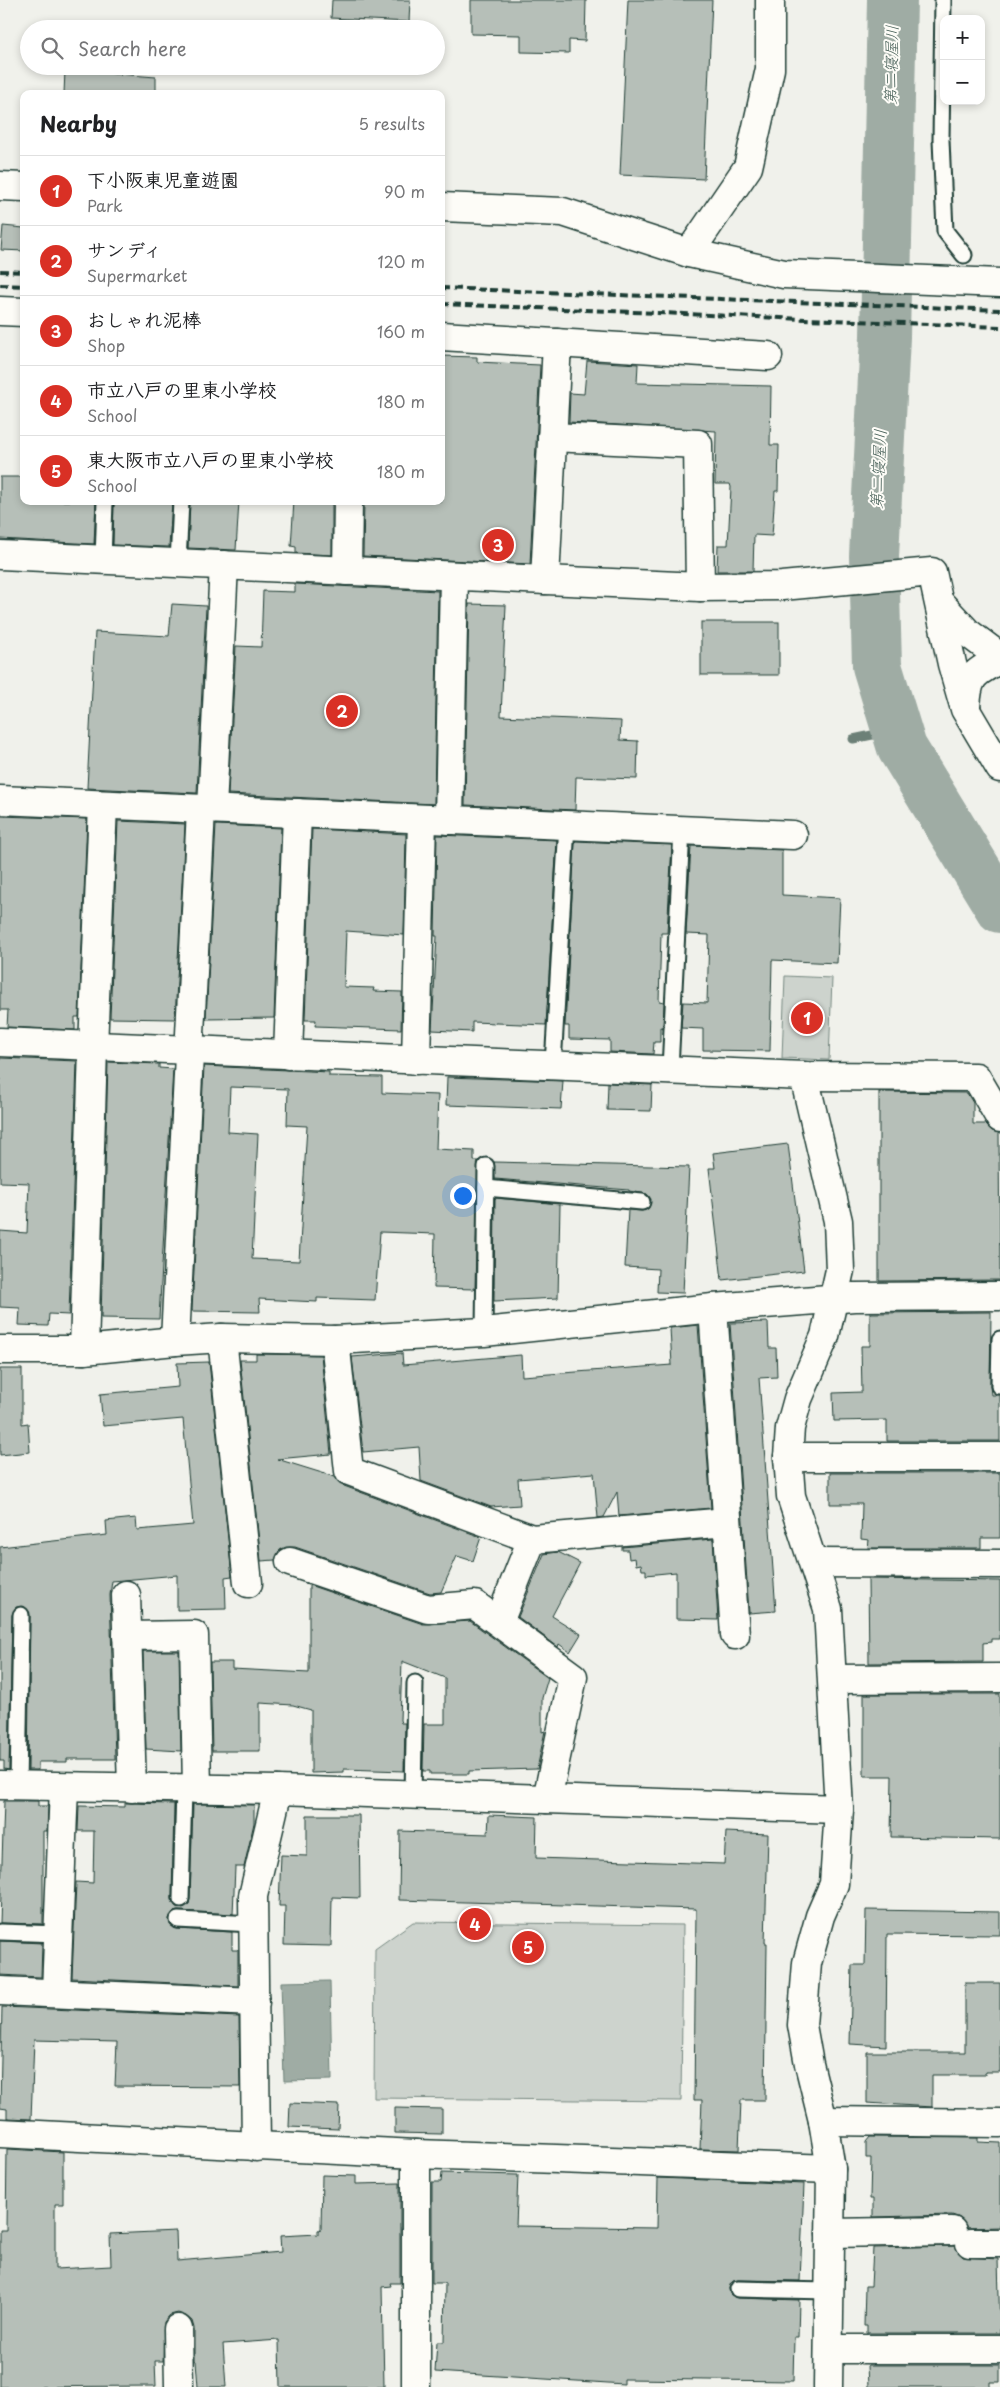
<!DOCTYPE html>
<html lang="en">
<head>
<meta charset="utf-8">
<style>
	:root { --surface:#fff; --page:#f2f2f2; --text:#202124; --muted:#757577; --line:#e0e0e0; --accent:#d93025 }
	body { margin:0; font-family:"Playpen Sans","Klee One",sans-serif; background:var(--page); color:var(--text) }
	.controls { position:absolute; right:15px; top:15px; display:grid; overflow:hidden; border-radius:10px; box-shadow:0 2px 8px #0003 }
	.controls button { width:45px; height:45px; display:grid; place-items:center; padding:0; border:0; border-bottom:1px solid var(--line); background:var(--surface); color:var(--text); font:25px sans-serif }
	.you { position:absolute; left:462px; top:1195px; width:18px; height:18px; margin:-12px; border:4px solid #fff; border-radius:50%; background:#1a73e8; box-shadow:0 0 0 8px #1a73e833 }
	.badge { display:grid; place-items:center; width:32px; height:32px; border-radius:50%; background:var(--accent); color:#fff; font-size:16px; font-weight:700 }
	.pin { position:absolute; translate:-50% -50%; border:2px solid #fff; box-shadow:0 1px 5px #0006 }
	.list { margin:0; padding:0; list-style:none }
	h2 { display:flex; justify-content:space-between; align-items:center; height:65px; margin:0; padding:0 20px; font-size:21px }
	h2 small { font-size:16px; font-weight:400; color:var(--muted) }
	.list li { display:grid; grid-template-columns:32px 1fr auto; gap:15px; align-items:center; box-sizing:border-box; height:70px; padding:0 20px; border-top:1px solid var(--line) }
	.list b { display:block; font-size:19px; white-space:nowrap }
	.list p { margin:0; font-size:16px; white-space:nowrap; color:var(--muted) }
	.list em { font-size:16px; font-style:normal; color:var(--muted) }
	.icon { flex:none; width:28px; height:28px; fill:none; stroke:currentColor; stroke-width:2; stroke-linecap:round; stroke-linejoin:round }
	.map { position:relative; flex:none; width:1000px; height:2387px; overflow:hidden }
	.search { position:absolute; background:var(--surface); box-shadow:0 2px 8px #0003; left:20px; top:20px; width:425px; height:55px; display:flex; align-items:center; gap:12px; box-sizing:border-box; padding:0 18px; border-radius:28px; color:var(--muted); font-size:19px }
	.panel { position:absolute; background:var(--surface); box-shadow:0 2px 8px #0003; left:20px; top:90px; width:425px; height:415px; border-radius:10px }
	.map>svg:first-child { display:block }
</style>
</head>
<body>
<div class="map">
<svg width="1000" height="2387" viewBox="0 0 1000 2387">
	<rect width="100%" height="100%" fill="#f0f1eb"/>
	<filter id="ink" filterUnits="userSpaceOnUse"><feTurbulence type="fractalNoise" baseFrequency=".02" numOctaves="2"/><feDisplacementMap in="SourceGraphic" scale="10" xChannelSelector="R" yChannelSelector="G"/><feConvolveMatrix kernelMatrix="1 2 1 2 8 2 1 2 1" color-interpolation-filters="sRGB"/></filter>
	<g filter="url(#ink)">
		<g fill="#cdd3cd" stroke="#768880">
			<polygon points="785,976 832,978 829,1060 782,1058"/>
			<polygon points="413,1922 683,1925 681,2101 374,2098 375,1949"/>
		</g>
		<polygon fill="#9faca4" stroke="#6c8077" points="330,1981 332,2080 284,2081 281,1982"/>
		<g fill="none" stroke-linecap="round" stroke-linejoin="round">
			<polyline stroke="#6c8077" stroke-width="9" points="853,739 896,730"/>
			<polyline stroke="#9faca4" stroke-width="50" points="892,0 885,337 874,556 877,666 902,748 1000,908"/>
		</g>
		<g fill="#b6bfb8" stroke="#1f3d34" fill-rule="evenodd">
			<polygon points="332,0 410,0 409,22 331,18"/>
			<polygon points="471,0 586,0 585,41 569,40 569,53 521,52 521,35 471,34"/>
			<polygon points="628,0 712,0 704,179 620,175"/>
			<polygon points="65,70 156,77 156,94 64,94"/>
			<polygon points="3,226 24,228 24,251 1,250"/>
			<polygon points="441,356 477,357 477,362 540,365 530,564 363,556 364,501 441,501"/>
			<polygon points="587,361 638,364 637,383 771,386 770,445 779,445 778,491 775,491 772,536 754,535 753,571 717,571 718,545 728,545 731,487 730,484 715,484 716,431 569,422 570,393 584,394"/>
			<polygon points="0,477 24,477 24,501 96,501 94,544 0,539"/>
			<polygon points="114,501 172,501 169,547 113,545"/>
			<polygon points="190,501 239,501 236,550 188,548"/>
			<polygon points="294,501 332,501 332,555 296,553 296,547 291,546"/>
			<polygon points="295,584 438,591 434,804 228,794 236,646 261,647 263,591 295,592"/>
			<polygon points="172,604 206,606 197,793 87,788 95,632 169,636"/>
			<polygon points="469,604 506,605 501,716 621,721 620,740 638,741 637,779 576,777 575,810 465,805"/>
			<rect x="701" y="622" width="78" height="53"/>
			<polygon points="0,816 87,819 79,1017 75,1017 75,1030 7,1027 8,1010 0,1010"/>
			<polygon points="118,821 185,824 175,1019 110,1018"/>
			<polygon points="216,825 281,828 274,1018 206,1019"/>
			<polygon points="312,829 406,834 404,935 346,931 345,958 344,987 374,988 373,991 402,992 401,1029 315,1026 316,1020 305,1020"/>
			<polygon points="437,835 557,840 546,1025 472,1022 472,1032 432,1030 437,936 435,936"/>
			<polygon points="575,841 672,845 667,933 661,933 659,1001 664,1002 663,1028 660,1027 660,1042 654,1042 653,1054 610,1052 610,1040 569,1039 569,1026 565,1026"/>
			<polygon points="691,846 782,850 782,895 840,898 837,963 772,960 770,1051 703,1050 703,1029 681,1028 683,1002 707,1003 709,935 686,934"/>
			<polygon points="0,1058 77,1061 69,1315 49,1314 48,1326 19,1325 20,1308 0,1307 0,1231 27,1233 29,1183 0,1182"/>
			<polygon points="108,1062 159,1064 159,1068 173,1069 159,1319 101,1318"/>
			<path d="M204,1066L329,1072V1076L382,1077V1093L438,1095L436,1149L474,1151V1161H478L475,1289L434,1288L435,1234L380,1232L375,1300L317,1298V1302L259,1299L260,1312L192,1311ZM230,1087L288,1089L287,1125L307,1126L299,1261L252,1259L258,1134L228,1132Z"/>
			<polygon points="447,1077 563,1081 561,1109 446,1105"/>
			<polygon points="608,1083 652,1085 651,1111 607,1110"/>
			<polygon points="879,1092 967,1093 973,1103 973,1124 985,1124 992,1131 999,1133 1000,1280 879,1281"/>
			<polygon points="788,1144 804,1271 722,1280 709,1168 715,1168 713,1153"/>
			<polygon points="494,1162 689,1167 683,1293 657,1292 658,1269 625,1267 628,1210 642,1211 649,1208 651,1199 647,1194 629,1191 629,1190 495,1179"/>
			<polygon points="495,1198 560,1204 558,1298 494,1301"/>
			<polygon points="991,1312 990,1386 991,1395 1000,1395 1000,1441 887,1441 887,1420 834,1421 833,1393 862,1392 861,1346 870,1346 870,1313"/>
			<polygon points="768,1322 769,1348 776,1348 777,1377 759,1378 776,1611 749,1613 730,1323"/>
			<polygon points="698,1325 711,1508 619,1516 617,1492 604,1517 598,1518 594,1473 518,1479 520,1505 491,1507 421,1481 419,1447 363,1452 352,1357 402,1353 403,1365 521,1355 522,1376 672,1365 670,1328"/>
			<polygon points="256,1354 321,1355 331,1454 277,1459 335,1477 344,1486 481,1537 473,1561 457,1556 441,1592 430,1593 295,1547 286,1547 280,1550 275,1560 261,1561 240,1360 256,1360"/>
			<polygon points="209,1362 232,1576 225,1577 226,1609 177,1610 177,1575 112,1581 110,1595 115,1759 67,1759 67,1762 38,1762 38,1770 28,1770 30,1615 25,1607 16,1607 12,1615 9,1770 4,1769 4,1761 0,1761 0,1547 107,1535 106,1521 136,1518 137,1530 193,1525 183,1419 103,1426 100,1394 178,1387 177,1363"/>
			<polygon points="0,1369 22,1369 22,1424 28,1423 30,1452 0,1455"/>
			<polygon points="830,1473 1000,1473 1000,1538 981,1538 981,1548 868,1548 869,1540 861,1539 862,1504 830,1504"/>
			<polygon points="713,1539 718,1620 676,1619 676,1572 646,1575 646,1570 642,1570 641,1564 636,1565 635,1558 629,1559 628,1550 622,1550 622,1547"/>
			<polygon points="558,1552 580,1563 552,1616 581,1634 570,1652 559,1644 558,1647 518,1617 544,1554"/>
			<polygon points="868,1579 1000,1581 1000,1639 991,1639 991,1642 983,1643 983,1662 869,1663"/>
			<polygon points="309,1585 423,1624 470,1621 548,1678 542,1698 542,1732 545,1731 537,1769 469,1771 469,1774 430,1774 430,1771 423,1771 424,1724 445,1724 445,1678 402,1661 400,1720 401,1723 405,1723 404,1771 344,1769 344,1772 311,1773 311,1710 293,1705 260,1703 260,1751 212,1751 210,1662 232,1662 232,1669 309,1673"/>
			<polygon points="143,1651 179,1651 181,1751 146,1749"/>
			<polygon points="864,1694 1000,1694 1000,1839 891,1837 892,1776 864,1776"/>
			<polygon points="4,1801 38,1801 38,1806 48,1806 47,1831 43,1831 43,1924 0,1923"/>
			<polygon points="125,1803 174,1804 172,1899 176,1907 181,1908 189,1904 190,1899 193,1804 254,1805 254,1823 244,1867 235,1867 233,1914 178,1911 173,1912 169,1919 170,1925 177,1929 232,1932 232,1950 238,1950 238,1986 72,1978 76,1882 93,1883 94,1831 78,1831 79,1806 125,1807"/>
			<polygon points="307,1815 359,1815 360,1898 332,1897 331,1946 284,1945 285,1906 279,1906 281,1855 307,1856"/>
			<polygon points="489,1815 537,1817 536,1858 724,1864 726,1832 768,1834 765,1943 767,1943 765,2100 741,2100 739,2150 700,2149 702,2100 694,2100 696,1909 399,1900 400,1831 488,1834"/>
			<polygon points="866,1910 1000,1912 1000,1935 887,1934 886,2046 850,2044 852,1965 865,1965"/>
			<polygon points="0,1941 42,1943 41,1977 0,1975"/>
			<polygon points="965,1983 1000,1983 1000,2072 985,2072 985,2075 932,2075 932,2107 867,2103 867,2052 965,2052"/>
			<polygon points="2,2007 239,2017 240,2087 115,2086 117,2042 34,2040 31,2119 7,2118 7,2109 0,2108"/>
			<polygon points="290,2103 339,2105 338,2129 289,2127"/>
			<polygon points="395,2108 442,2109 442,2134 395,2133"/>
			<polygon points="870,2137 978,2138 978,2142 1000,2143 1000,2227 967,2228 960,2218 952,2215 873,2217 873,2199 870,2199 871,2158 866,2158 866,2142"/>
			<polygon points="7,2149 63,2152 63,2204 55,2204 55,2269 111,2266 110,2234 176,2231 177,2261 281,2252 280,2236 318,2234 318,2230 321,2229 322,2175 356,2176 356,2184 400,2183 400,2283 390,2283 391,2286 382,2287 384,2387 280,2387 279,2340 223,2344 226,2387 198,2387 196,2361 194,2361 194,2328 192,2321 186,2316 178,2313 170,2315 164,2322 163,2361 155,2361 156,2386 0,2387 0,2230 6,2230"/>
			<polygon points="442,2173 518,2175 516,2226 657,2228 658,2178 804,2184 800,2281 738,2280 733,2281 729,2288 730,2294 737,2298 799,2300 798,2337 794,2337 793,2381 624,2379 624,2384 435,2372 437,2342 444,2342 445,2283 432,2283 432,2182 441,2182"/>
			<polygon points="955,2246 963,2257 998,2259 1000,2333 867,2333 867,2326 864,2326 865,2286 871,2286 873,2248"/>
			<polygon points="868,2365 1000,2365 1000,2382 990,2382 990,2387 869,2387"/>
		</g>
		<g fill="none" stroke-linecap="round" stroke-linejoin="round">
			<defs>
				<g id="service">
					<polyline points="943,0 941,140 945,231 964,255"/>
					<polyline points="103,560 105,501"/>
					<polyline points="178,563 181,501"/>
					<polyline points="553,1065 567,825"/>
					<polyline points="670,1069 682,830"/>
					<polyline points="486,1188 642,1202"/>
					<polyline points="484,1332 486,1166"/>
					<polyline points="999,1386 1000,1339"/>
					<polyline points="18,1786 21,1615"/>
					<polyline points="413,1795 415,1683"/>
					<polyline points="181,1899 184,1789"/>
					<polyline points="178,1920 252,1924"/>
					<polyline points="0,1932 59,1934"/>
					<polyline points="738,2289 829,2291"/>
				</g>
				<g id="minor">
					<polyline points="689,253 748,167 770,69 770,0"/>
					<polyline points="0,311 24,312"/>
					<polyline points="441,336 768,356"/>
					<polyline points="552,437 698,444 700,587"/>
					<polyline points="0,555 700,587 782,586 932,572 952,664 965,709 1000,768"/>
					<polyline points="347,571 348,501"/>
					<polyline points="545,580 557,343"/>
					<polyline points="940,603 968,633 1000,657"/>
					<path d="M966,707C968,675 973,674 1000,659"/>
					<polyline points="0,800 793,835"/>
					<polyline points="212,809 224,565"/>
					<polyline points="449,820 454,576"/>
					<polyline points="0,1042 804,1076 976,1077 1000,1118"/>
					<polyline points="288,1055 297,813"/>
					<polyline points="416,1060 422,819"/>
					<polyline points="713,1308 735,1635"/>
					<polyline points="222,1338 248,1583"/>
					<polyline points="335,1340 349,1471 532,1539"/>
					<polyline points="175,1341 201,809"/>
					<polyline points="0,1350 84,1350 175,1341 222,1338 335,1340 484,1332 713,1308 854,1297 1000,1296"/>
					<polyline points="84,1350 93,1047 103,805"/>
					<polyline points="788,1457 1000,1457"/>
					<polyline points="290,1562 428,1609 475,1605 573,1677 547,1799"/>
					<polyline points="814,1563 1000,1564"/>
					<polyline points="126,1595 132,1788"/>
					<polyline points="499,1622 532,1539 727,1522"/>
					<polyline points="127,1636 194,1635 197,1789"/>
					<polyline points="833,1679 1000,1678"/>
					<polyline points="0,1785 278,1790 839,1809"/>
					<polyline points="0,1991 255,2002"/>
					<polyline points="56,1992 64,1787"/>
					<polyline points="823,2121 1000,2123"/>
					<polyline points="0,2133 416,2154 831,2169"/>
					<polyline points="256,2147 253,1896 278,1790"/>
					<polyline points="416,2154 416,2387"/>
					<polyline points="830,2233 952,2231"/>
					<polyline points="970,2243 1000,2243"/>
					<polyline points="178,2329 179,2387"/>
					<polyline points="829,2349 1000,2349"/>
				</g>
				<g id="tertiary">
					<polyline points="0,186 24,187"/>
					<polyline points="441,207 563,212 689,253 784,274 1000,283"/>
					<polyline points="804,1076 838,1221 840,1270 825,1336 798,1399 790,1428 788,1457 791,1496 828,1609 839,1809 834,1884 820,1916 807,1963 802,2025 809,2064 823,2121 831,2169 828,2387"/>
				</g>
			</defs>
			<use href="#service" stroke="#1f3d34" stroke-width="19"/>
			<use href="#minor" stroke="#1f3d34" stroke-width="31"/>
			<use href="#tertiary" stroke="#1f3d34" stroke-width="31"/>
			<use href="#service" stroke="#fdfcf7" stroke-width="15"/>
			<use href="#minor" stroke="#fdfcf7" stroke-width="28"/>
			<use href="#tertiary" stroke="#fdfcf7" stroke-width="28"/>
			<g stroke="#1f3d34" stroke-width="4" stroke-dasharray="8 4" stroke-linecap="butt">
				<polyline points="0,271 24,272"/>
				<polyline points="0,285 24,286"/>
				<polyline points="441,288 1000,310"/>
				<polyline points="441,304 1000,327"/>
			</g>
		</g>
	</g>
	<g text-anchor="middle" stroke-width="4" stroke-linejoin="round" paint-order="stroke">
		<g font-size="16" font-style="italic" fill="#455e56" stroke="#fdfcf7">
			<text transform="translate(891 65) rotate(-89)" y="6">第二寝屋川</text>
			<text transform="translate(878 469) rotate(-87)" y="6">第二寝屋川</text>
		</g>
	</g>
</svg>
<div class="controls">
<button>+</button>
<button>−</button>
</div>
<div class="you"></div>
<div class="pin badge" style="left:807px;top:1018px">1</div>
<div class="pin badge" style="left:342px;top:711px">2</div>
<div class="pin badge" style="left:498px;top:545px">3</div>
<div class="pin badge" style="left:475px;top:1924px">4</div>
<div class="pin badge" style="left:528px;top:1947px">5</div>
<div class="search"><svg class="icon" aria-label="search" viewBox="0 0 24 24"><circle cx="10" cy="10" r="6"/><path d="M15 15l6 6"/></svg>Search here</div>
<section class="panel">
<h2>Nearby<small>5 results</small></h2>
<ul class="list">
<li><span class="badge">1</span><div><b>下小阪東児童遊園</b><p>Park</p></div><em>90 m</em></li>
<li><span class="badge">2</span><div><b>サンディ</b><p>Supermarket</p></div><em>120 m</em></li>
<li><span class="badge">3</span><div><b>おしゃれ泥棒</b><p>Shop</p></div><em>160 m</em></li>
<li><span class="badge">4</span><div><b>市立八戸の里東小学校</b><p>School</p></div><em>180 m</em></li>
<li><span class="badge">5</span><div><b>東大阪市立八戸の里東小学校</b><p>School</p></div><em>180 m</em></li>
</ul>
</section>
</div>
</body>
</html>
